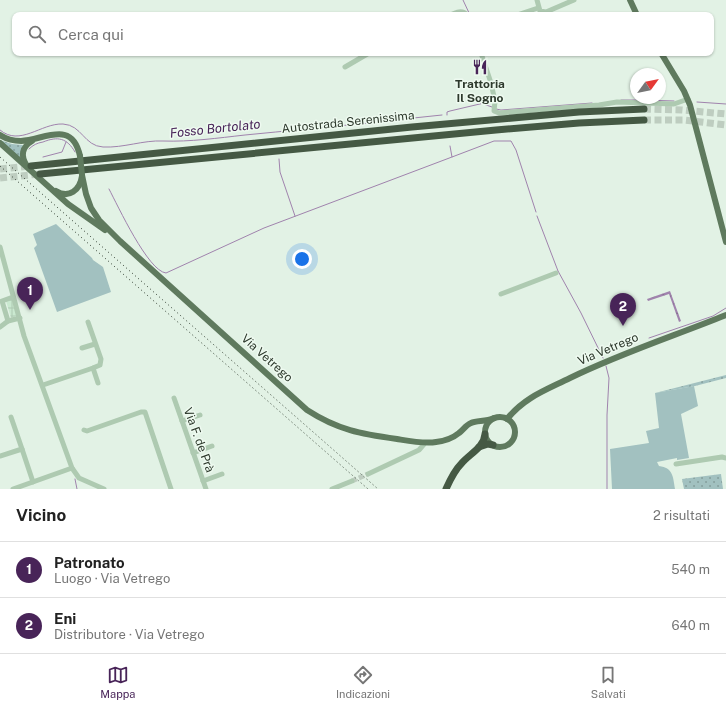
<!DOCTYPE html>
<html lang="it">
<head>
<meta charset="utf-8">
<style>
	:root { --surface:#fff; --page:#f2f2f2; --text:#222; --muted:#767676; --line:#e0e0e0; --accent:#482458 }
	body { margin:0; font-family:"Public Sans",sans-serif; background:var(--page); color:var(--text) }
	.compass { position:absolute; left:630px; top:68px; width:36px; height:36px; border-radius:50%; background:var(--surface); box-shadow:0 1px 3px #0004; rotate:57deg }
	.you { position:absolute; left:302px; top:259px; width:14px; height:14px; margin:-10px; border:3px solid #fff; border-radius:50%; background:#1a73e8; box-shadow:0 0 0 6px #1a73e833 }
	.badge { display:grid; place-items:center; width:26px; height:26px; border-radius:50%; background:var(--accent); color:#fff; font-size:13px; font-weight:700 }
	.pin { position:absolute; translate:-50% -33px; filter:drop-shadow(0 1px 2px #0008) }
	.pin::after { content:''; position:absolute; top:21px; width:14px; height:12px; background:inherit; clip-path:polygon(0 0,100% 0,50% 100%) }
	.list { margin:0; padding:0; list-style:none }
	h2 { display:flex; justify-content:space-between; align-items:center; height:52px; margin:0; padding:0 16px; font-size:17px }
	h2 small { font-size:13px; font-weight:400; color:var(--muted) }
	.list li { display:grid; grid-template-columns:26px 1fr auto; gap:12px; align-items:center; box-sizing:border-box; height:56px; padding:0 16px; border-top:1px solid var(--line) }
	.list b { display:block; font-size:15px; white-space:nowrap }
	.list p { margin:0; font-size:13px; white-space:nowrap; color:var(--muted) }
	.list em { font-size:13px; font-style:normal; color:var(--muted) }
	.icon { flex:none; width:22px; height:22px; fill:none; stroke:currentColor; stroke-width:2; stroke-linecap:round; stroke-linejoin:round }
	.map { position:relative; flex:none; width:726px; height:489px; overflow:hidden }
	.search { position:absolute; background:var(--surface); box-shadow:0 1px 3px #0004; left:12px; right:12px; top:12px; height:44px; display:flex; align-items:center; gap:10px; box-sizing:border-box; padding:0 14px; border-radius:8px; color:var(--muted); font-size:15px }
	.sheet { height:164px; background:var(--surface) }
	nav { display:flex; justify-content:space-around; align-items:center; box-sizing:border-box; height:56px; border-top:1px solid var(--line); background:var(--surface); font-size:11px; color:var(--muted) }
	nav a { display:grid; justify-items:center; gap:2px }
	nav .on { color:var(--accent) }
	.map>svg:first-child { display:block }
</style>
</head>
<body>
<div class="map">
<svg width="726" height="489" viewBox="0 0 726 489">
	<defs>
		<pattern id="grass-dots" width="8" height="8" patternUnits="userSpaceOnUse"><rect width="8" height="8" fill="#a2c1c0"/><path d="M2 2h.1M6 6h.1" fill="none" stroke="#849e9c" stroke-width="1.8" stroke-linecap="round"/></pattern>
		<pattern id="plaza-grid" width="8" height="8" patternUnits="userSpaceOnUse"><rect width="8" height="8" fill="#cae9d0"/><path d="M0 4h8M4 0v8" fill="none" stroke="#aec9b3"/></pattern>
		<pattern id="water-waves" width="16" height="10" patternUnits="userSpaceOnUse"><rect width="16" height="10" fill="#a083ad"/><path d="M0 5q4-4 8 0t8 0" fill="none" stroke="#836c8d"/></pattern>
	</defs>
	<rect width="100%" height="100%" fill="#e2f2e5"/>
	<g fill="url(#grass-dots)">
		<polygon points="0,140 12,144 23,145 21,161"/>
		<polygon points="726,375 726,378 695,386 655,393"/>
		<polygon points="721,474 723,489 684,489 682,479"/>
	</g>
	<g fill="#a2c1c0">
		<polygon points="56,224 92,258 93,260 103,267 111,292 57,312 34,248 37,245 33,234"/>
		<path d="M694,386L698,406L681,414L689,458L677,460V458L657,462L659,466C673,468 673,476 675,489H612L610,449L649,443L646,431L659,428L655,393Z"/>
	</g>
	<polygon fill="url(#plaza-grid)" points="12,299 17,316 11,318 6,301"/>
	<polygon fill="url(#water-waves)" points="670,291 681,321 679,322 669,294 648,301 647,299"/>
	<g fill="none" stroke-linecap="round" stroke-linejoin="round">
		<g stroke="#a083ad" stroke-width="1">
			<polyline points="463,0 470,15"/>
			<polyline points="621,100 640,100"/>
			<polyline points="645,100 674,101"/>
			<polyline points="697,102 726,104"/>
			<polyline points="483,104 492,107"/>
			<polyline points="496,109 501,110 592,103"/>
			<polyline points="447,115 447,112 450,111 484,103 492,97"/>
			<path d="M0,130C20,147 41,123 63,124C82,125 84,146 103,147C124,148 143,140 163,141C190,142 218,138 245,135C286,131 327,127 369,123L380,119L394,118L404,119L442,115"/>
			<polyline points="450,146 452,157 494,141 511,141 516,150 536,212"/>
			<path d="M29,149C33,145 37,143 43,142C58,136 67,138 75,152"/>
			<polyline points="43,157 62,152 66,142"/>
			<polyline points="279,159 280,172 295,216"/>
			<path d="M109,189C118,206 148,271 166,273L264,228L452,157"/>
			<polyline points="537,216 558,271 581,313 603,358"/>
			<polyline points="649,338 713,316 726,308"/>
			<polyline points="606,366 609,378 607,415 607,489"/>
			<polyline points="75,479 77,489"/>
		</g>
		<polyline stroke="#becdc0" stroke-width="5" stroke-dasharray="5 2.5" stroke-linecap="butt" points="352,481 368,474"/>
		<g stroke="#becdc0" stroke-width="7" stroke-dasharray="7 3.5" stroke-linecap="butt">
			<polyline points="644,109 682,110 726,114"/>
			<polyline points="644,120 684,120 726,125"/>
			<polyline points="0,169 30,166"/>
			<polyline points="0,178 40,174"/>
		</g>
		<g stroke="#aecab1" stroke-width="5">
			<polyline points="537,0 540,11 546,12 574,0"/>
			<path d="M450,15C456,13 462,9 467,15"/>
			<polyline points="517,15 538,8"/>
			<polyline points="481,53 491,83 495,101 494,111 499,113 599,105 617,102 674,104 688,99"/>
			<polyline points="345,67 369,53"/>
			<polyline points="0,247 24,336 72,468 79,478 104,489"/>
			<polyline points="501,294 556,273"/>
			<polyline points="8,321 2,301 13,297"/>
			<polyline points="0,327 8,321 20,318"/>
			<polyline points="82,348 95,344"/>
			<polyline points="93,368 98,383"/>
			<polyline points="43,385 93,368 100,365 101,359 88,322"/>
			<polyline points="174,398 206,489"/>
			<polyline points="11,417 22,449"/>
			<polyline points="182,421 200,415"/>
			<polyline points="84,430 87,431 141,412 145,412 171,489"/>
			<polyline points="193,453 212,446"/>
			<polyline points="0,456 22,449 33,482"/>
			<polyline points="676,464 722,457 726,458"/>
			<polyline points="368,474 419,450 425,443"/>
			<polyline points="203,481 222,474"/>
			<polyline points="13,489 72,468"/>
			<polyline points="332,489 352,481"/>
		</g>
		<g stroke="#5f7a5e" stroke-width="6">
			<polyline points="630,0 637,15"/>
			<polyline points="661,53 684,91 690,105 726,242"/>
			<path d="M0,135C6,139 13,141 21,141C44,140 72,119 80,156"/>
			<polyline points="0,143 68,204 105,230"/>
			<path d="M27,166C20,156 22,147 32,141"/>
			<path d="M82,175L86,194L91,208L99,220L120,241L307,410C338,430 361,434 397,439C409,441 424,444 436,442C444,441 453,438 459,433C463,430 466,425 471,423C477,420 485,422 494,418"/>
			<path d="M56,191C69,199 80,190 82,176"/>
			<circle cx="500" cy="432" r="15"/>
			<path d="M507,419C525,397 546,390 570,378C621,353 674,336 726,315"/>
		</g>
		<g stroke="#455944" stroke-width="7">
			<polyline points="31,166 412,127 579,112 644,109"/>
			<polyline points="40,174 496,130 579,123 644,120"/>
			<polyline points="479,447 488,444 493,445"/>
			<path d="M446,489C450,480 454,471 461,464C469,454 484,448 485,434"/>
		</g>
		<g stroke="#2d392c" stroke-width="1" stroke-dasharray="1 3" stroke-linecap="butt">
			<polyline points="0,157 378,489"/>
			<polyline points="0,166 368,489"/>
		</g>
		<polyline stroke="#5f7a5e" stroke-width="6" points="80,156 82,175"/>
	</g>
	<defs>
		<symbol id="restaurant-bare" viewBox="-9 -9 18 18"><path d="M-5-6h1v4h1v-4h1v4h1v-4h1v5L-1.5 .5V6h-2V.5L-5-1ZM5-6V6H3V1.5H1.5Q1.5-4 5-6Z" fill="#482458" stroke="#eefaf0" stroke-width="2.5" paint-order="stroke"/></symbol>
	</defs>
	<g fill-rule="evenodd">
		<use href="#restaurant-bare" x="469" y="56" width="22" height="22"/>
	</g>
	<g text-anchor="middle" stroke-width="3" stroke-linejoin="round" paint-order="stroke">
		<g font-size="12" font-weight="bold" fill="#2d392c" stroke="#eefaf0">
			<text x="480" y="88">Trattoria<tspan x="480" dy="14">Il Sogno</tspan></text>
		</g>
		<g font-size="12" fill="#2d392c" stroke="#eefaf0">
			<text transform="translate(348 122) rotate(-6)" y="4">Autostrada Serenissima</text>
			<text transform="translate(608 349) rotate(-23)" y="4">Via Vetrego</text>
			<text transform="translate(267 358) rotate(42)" y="4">Via Vetrego</text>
			<text transform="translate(199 440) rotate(70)" y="4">Via F. de Prà</text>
		</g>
		<g font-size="13" font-style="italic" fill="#482458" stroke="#eefaf0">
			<text transform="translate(215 128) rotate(-6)" y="5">Fosso Bortolato</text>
		</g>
	</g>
</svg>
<svg class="compass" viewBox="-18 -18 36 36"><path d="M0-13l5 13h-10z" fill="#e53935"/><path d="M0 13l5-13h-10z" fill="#767676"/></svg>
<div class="you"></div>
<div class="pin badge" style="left:30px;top:310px">1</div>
<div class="pin badge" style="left:623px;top:326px">2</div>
<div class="search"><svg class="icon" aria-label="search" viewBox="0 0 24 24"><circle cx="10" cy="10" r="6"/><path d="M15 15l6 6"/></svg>Cerca qui</div>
</div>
<section class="sheet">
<h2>Vicino<small>2 risultati</small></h2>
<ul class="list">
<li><span class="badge">1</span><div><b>Patronato</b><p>Luogo · Via Vetrego</p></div><em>540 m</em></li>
<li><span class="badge">2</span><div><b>Eni</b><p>Distributore · Via Vetrego</p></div><em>640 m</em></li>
</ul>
</section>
<nav>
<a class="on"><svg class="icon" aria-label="map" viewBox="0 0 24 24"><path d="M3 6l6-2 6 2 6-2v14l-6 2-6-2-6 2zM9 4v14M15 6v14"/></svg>Mappa</a>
<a><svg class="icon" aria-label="directions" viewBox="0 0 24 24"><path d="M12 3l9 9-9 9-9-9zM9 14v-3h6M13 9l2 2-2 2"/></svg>Indicazioni</a>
<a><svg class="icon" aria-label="saved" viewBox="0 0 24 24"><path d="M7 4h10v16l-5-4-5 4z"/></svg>Salvati</a>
</nav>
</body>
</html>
